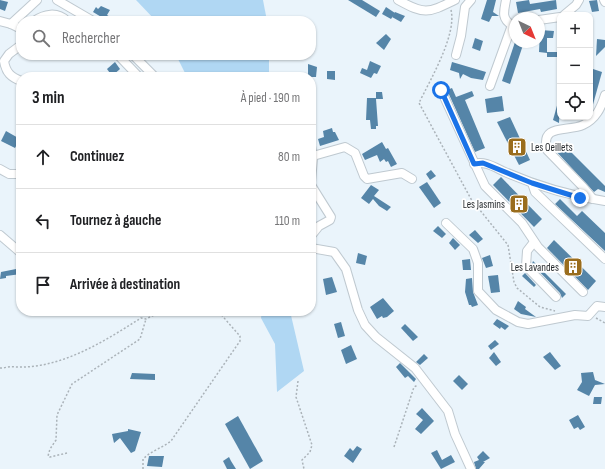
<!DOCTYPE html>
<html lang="fr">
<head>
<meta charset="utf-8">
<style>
	:root { --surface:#fff; --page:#f6f6f6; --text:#202124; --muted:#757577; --line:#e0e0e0 }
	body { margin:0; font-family:"Sofia Sans Condensed",sans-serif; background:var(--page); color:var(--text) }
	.controls { position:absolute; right:12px; top:12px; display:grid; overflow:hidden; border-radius:8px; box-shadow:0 1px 3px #0004 }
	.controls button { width:36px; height:36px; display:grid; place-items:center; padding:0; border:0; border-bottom:1px solid var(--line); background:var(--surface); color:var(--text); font:20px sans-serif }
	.compass { position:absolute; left:509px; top:12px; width:36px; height:36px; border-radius:50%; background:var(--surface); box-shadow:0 1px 3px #0004; rotate:137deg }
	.stop { position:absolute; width:12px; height:12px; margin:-9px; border:3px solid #1a73e8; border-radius:50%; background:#fff }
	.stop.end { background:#1a73e8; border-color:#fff; box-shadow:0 1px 4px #0008 }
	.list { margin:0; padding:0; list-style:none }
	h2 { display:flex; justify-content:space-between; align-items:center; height:52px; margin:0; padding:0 16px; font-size:17px }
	h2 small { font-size:13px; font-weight:400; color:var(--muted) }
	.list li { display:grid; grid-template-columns:26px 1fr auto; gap:12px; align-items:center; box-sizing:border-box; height:64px; padding:0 16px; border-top:1px solid var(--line) }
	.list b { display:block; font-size:15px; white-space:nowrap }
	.list em { font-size:13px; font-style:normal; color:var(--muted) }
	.icon { flex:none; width:22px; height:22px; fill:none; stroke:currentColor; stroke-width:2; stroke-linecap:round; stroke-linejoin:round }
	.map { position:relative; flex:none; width:605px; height:469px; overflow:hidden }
	.search { position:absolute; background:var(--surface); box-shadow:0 1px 3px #0004; left:16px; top:16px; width:300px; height:44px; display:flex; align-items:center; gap:10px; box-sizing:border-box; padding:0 14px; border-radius:16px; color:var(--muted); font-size:15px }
	.panel { position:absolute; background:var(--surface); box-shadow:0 1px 3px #0004; left:16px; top:72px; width:300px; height:244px; border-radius:16px }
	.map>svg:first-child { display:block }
</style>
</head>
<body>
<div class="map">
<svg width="605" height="469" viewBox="0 0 605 469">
	<rect width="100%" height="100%" fill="#eaf4fb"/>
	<g fill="#b0d7f3">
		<polygon points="136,0 263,0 267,21 156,21"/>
		<polygon points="176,55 269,55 269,77 187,77"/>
		<polygon points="262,311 290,311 304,371 277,392 275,344 261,318"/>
	</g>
	<g fill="#5585a8">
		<polygon points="0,0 8,2 5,11 0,9"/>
		<polygon points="348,0 362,0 380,11 376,17"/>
		<polygon points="487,0 496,0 493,12 499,16 492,16 489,22 481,19"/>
		<polygon points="529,0 530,4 556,0 557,9 541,12 540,9 518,13 516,2"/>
		<polygon points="597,0 599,11 592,12 589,1"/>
		<polygon points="101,6 110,10 107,15 110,17 108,21 93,12 96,7 98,9"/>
		<polygon points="386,7 395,13 391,19 382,14"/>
		<polygon points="395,12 405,16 401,22 392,17"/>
		<polygon points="540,30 554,31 553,38 547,38 547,52 560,52 560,57 547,57 547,53 539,52"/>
		<polygon points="386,34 391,39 384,50 376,43"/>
		<polygon points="475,38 483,41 480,51 472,48"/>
		<polygon points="597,39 605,40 605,47 596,56"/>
		<polygon points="515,42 524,42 510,84 502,81"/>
		<polygon points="370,61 381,66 377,74 374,73 371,78 360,73 362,68 367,70"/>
		<polygon points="115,62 120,69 112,76 107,69"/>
		<polygon points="452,62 486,72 483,80 471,78 463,74 460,79 459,73 450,70"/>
		<polygon points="308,64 317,67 316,77 308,77"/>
		<polygon points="590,68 602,72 592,108 590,108"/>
		<polygon points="327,71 335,71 335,80 327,79"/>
		<polygon points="452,88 456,97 472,91 474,96 465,100 485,148 475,152 447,90"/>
		<polygon points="376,92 382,92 383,99 376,99 378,126 376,126 376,129 371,129 370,120 366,120 367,98 376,98"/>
		<polygon points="502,96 504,111 487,113 485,99"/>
		<polygon points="558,102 560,102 559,123 553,120"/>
		<polygon points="510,117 530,160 519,165 497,122"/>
		<polygon points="332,128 333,132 335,132 339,140 320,146 318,139 324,137 323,131"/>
		<polygon points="6,131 20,139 15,148 1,141"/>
		<polygon points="382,142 386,149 388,148 397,164 391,167 388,161 386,162 384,159 380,162 377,155 365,160 362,154"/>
		<polygon points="561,142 605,186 605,192 598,189 594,192 554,149"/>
		<polygon points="431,170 436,176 430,180 426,174"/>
		<polygon points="501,177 542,219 534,227 493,185"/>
		<polygon points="427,182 441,203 434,208 419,187"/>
		<polygon points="371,185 379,190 374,196 391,207 387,211 379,206 373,199 369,204 361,198"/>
		<polygon points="560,199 577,216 582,211 605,233 605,251 555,204"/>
		<polygon points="438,226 446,234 442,238 433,231"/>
		<polygon points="475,230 483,239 478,243 469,235"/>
		<polygon points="453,238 460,245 455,250 449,243"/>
		<polygon points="554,240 596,281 588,290 547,248"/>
		<polygon points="358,253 367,256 365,265 356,263"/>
		<polygon points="490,255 493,266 486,268 482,258"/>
		<polygon points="470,259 471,270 463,270 462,260"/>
		<polygon points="533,261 566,294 562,298 560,293 532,264"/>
		<polygon points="21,268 21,274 6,276 6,278 0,279 1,272"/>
		<polygon points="525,273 536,285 534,287 522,276"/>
		<polygon points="498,275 500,292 491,293 488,276"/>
		<polygon points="332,277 337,292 326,295 323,279"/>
		<polygon points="472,278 473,292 478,305 472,307 471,305 469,305 465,292 466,279"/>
		<polygon points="383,298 394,311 387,317 383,318 382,316 377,319 370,307"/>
		<polygon points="518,301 526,307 525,309 536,317 521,314 514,309"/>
		<polygon points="497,319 509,326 505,330 501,327 500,329 493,324"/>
		<polygon points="341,322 345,336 338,338 334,324"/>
		<polygon points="405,324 418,337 413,341 401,328"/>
		<polygon points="495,340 499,344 491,350 488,346"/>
		<polygon points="351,345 357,359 346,364 341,350"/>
		<polygon points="494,352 501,362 496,366 489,358"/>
		<polygon points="550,352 561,366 555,370 543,357"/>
		<polygon points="424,354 428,358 420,365 416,362"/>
		<polygon points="400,363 416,379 414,382 408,376 405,378 396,367"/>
		<polygon points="593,372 595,380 605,384 595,385 589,396 577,390 582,382 581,373"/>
		<polygon points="132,373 155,374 155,380 130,379"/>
		<polygon points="459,375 468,384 462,390 453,381"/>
		<polygon points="594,397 602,397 601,404 593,404"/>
		<polygon points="422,408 434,421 421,434 415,429 423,420 416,414"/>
		<polygon points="578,415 585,427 580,430 578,427 574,429 569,420"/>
		<polygon points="238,416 263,461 250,469 225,424"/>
		<polygon points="128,429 141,432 135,451 131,453 120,438 114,443 112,434 128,431"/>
		<polygon points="357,446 362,449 353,463 344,456 350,448 353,451"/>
		<polygon points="437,450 442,460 451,455 455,462 441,469 431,453"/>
		<polygon points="483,451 490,458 483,462 485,462 479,469 476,469 474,462 479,460 477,457"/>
		<polygon points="149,456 164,456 162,467 147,466"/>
		<polygon points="229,457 231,461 236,469 227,469 223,461"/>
	</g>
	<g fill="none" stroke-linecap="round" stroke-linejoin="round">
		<defs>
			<g id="minor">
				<polyline points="57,0 93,21"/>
				<path d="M398,0C425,15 428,13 455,0"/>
				<path d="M506,0C504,11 501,19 512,25"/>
				<polyline points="604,0 605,2"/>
				<polyline points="564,15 576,5 579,0"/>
				<polyline points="539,20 560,17"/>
				<polyline points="0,21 11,24 21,29"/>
				<path d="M34,21C44,14 57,11 67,21"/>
				<polyline points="11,24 37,0"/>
				<path d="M21,45L9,54L4,61C6,73 11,77 21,81"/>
				<polyline points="118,55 139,77"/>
				<polyline points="133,55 155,77"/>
				<polyline points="456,55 461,36 465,7 471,0"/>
				<polyline points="490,86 512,25"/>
				<polyline points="441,90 485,186 522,223 538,247 583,292"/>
				<polyline points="311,146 313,158 311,182"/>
				<polyline points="313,156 345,147 355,153 364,176 367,179 402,173 412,179"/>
				<path d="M474,164C484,160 496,168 505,172C537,186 571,196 605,201"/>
				<polyline points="0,169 9,174 19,174 21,173"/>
				<polyline points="532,183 535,192 605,259"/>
				<polyline points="311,185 331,217 330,220 319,226 311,236"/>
				<path d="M593,199L583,187L547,150C540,123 568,132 583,125C596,119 601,108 605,95"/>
				<polyline points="446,223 473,249 478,263 478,291 496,310 518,322 528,324 575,315 588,316 597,306 605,307"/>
				<polyline points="0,235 21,253"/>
				<polyline points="534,242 527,251 526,266 556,297"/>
				<polyline points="311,248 334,252 346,269 358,310 365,325 376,337 415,368 448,411 455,434 471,469"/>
			</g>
		</defs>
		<use href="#minor" stroke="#bfc9d0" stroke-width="10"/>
		<g stroke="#abb3b9" stroke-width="1.5" stroke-dasharray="2 2" stroke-linecap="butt">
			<path d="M451,10C457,35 430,80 419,103L471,199L508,245L514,282L517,288L540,307L555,311"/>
			<polyline points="596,318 605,323"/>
			<path d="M0,368C5,368 10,366 15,367C61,369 103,342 141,318L146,319L162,311"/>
			<polyline points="298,381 296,397 312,445 310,452 302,460 304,469"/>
			<polyline points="394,447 414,387 418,385"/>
			<polyline points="67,453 50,457 48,456 50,449 56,440 57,415 72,384 140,339 146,319"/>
			<path d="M143,469V459C151,451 162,448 171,441L240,341V336L218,311"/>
		</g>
		<use href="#minor" stroke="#fff" stroke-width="8"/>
	</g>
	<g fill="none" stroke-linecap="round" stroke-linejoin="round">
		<polyline stroke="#1a73e8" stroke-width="5" points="441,90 474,164 483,163 532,183 580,198"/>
	</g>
	<defs>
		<symbol id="building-square" viewBox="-11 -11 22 22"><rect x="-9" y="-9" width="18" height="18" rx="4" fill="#9a6d1d" stroke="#fff"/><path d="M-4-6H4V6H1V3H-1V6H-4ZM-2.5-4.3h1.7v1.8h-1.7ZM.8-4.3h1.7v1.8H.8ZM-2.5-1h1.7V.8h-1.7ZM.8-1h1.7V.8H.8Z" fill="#fff"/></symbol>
	</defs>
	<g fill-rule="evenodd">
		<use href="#building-square" x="506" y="136" width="22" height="22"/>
		<use href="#building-square" x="508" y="193" width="22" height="22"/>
		<use href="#building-square" x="562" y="256" width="22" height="22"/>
	</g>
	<g text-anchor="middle" stroke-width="3.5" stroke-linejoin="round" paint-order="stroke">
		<g font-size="11" fill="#25292c" stroke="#fff" text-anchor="end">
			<text x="531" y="151" text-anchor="start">Les Oeillets</text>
			<text x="505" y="208">Les Jasmins</text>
			<text x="559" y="271">Les Lavandes</text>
		</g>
	</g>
</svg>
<div class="controls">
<button>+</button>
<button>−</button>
<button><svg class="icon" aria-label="locate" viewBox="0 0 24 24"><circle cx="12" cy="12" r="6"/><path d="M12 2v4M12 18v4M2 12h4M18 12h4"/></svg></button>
</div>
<svg class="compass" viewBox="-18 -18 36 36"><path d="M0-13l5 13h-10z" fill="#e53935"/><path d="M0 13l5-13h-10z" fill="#757577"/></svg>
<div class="stop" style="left:441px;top:90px"></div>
<div class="stop end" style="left:580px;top:198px"></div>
<div class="search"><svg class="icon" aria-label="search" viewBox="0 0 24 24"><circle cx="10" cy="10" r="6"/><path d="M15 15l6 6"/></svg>Rechercher</div>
<section class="panel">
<h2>3 min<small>À pied · 190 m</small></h2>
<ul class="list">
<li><svg class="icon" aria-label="ahead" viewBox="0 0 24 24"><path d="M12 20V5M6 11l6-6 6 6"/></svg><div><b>Continuez</b></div><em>80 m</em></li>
<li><svg class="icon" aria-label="left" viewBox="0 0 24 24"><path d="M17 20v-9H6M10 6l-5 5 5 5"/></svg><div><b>Tournez à gauche</b></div><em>110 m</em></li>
<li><svg class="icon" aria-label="arrive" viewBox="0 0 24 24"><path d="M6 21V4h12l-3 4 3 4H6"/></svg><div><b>Arrivée à destination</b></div></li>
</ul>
</section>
</div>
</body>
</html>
